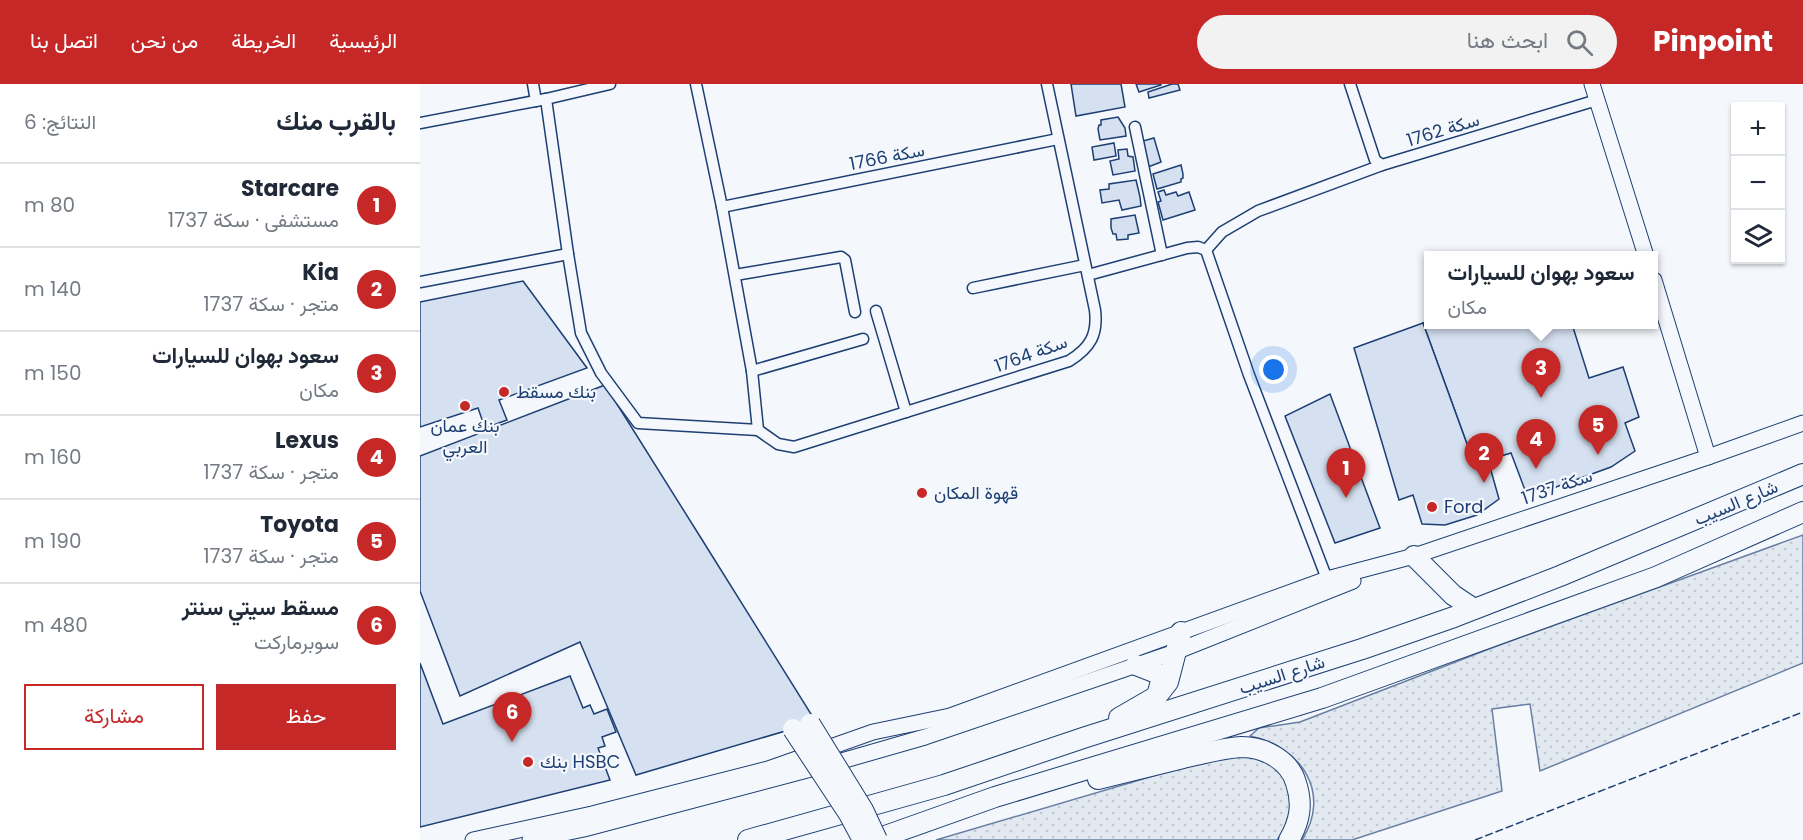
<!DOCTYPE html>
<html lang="ar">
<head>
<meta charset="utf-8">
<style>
	:root { --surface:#fff; --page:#f2f2f3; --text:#1f2937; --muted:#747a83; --line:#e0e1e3; --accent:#c62828 }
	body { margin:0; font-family:Poppins,Vazirmatn,sans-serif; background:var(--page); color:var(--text); direction:rtl }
	.controls { position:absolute; right:18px; top:18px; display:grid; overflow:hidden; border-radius:0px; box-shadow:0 2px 4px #0004 }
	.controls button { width:54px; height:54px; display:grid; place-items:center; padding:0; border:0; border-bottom:2px solid var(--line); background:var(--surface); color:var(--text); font:30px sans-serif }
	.you { position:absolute; left:854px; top:286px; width:21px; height:21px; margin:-15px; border:4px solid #fff; border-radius:50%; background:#1a73e8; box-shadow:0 0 0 9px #1a73e833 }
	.badge { display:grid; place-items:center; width:39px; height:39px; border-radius:50%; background:var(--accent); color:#fff; font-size:20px; font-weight:700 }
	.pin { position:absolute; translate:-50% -50px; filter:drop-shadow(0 2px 3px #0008) }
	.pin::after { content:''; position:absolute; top:32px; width:21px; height:18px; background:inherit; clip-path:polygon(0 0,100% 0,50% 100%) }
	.popup { position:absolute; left:1004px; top:167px; width:234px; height:78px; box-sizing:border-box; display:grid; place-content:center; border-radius:0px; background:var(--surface); filter:drop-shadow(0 2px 4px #0005); font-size:20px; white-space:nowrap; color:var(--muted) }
	.popup b { font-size:22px; color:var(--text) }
	.popup::after { content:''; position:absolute; left:50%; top:100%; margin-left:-12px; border:12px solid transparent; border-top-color:var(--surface) }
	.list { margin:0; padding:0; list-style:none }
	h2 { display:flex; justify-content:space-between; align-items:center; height:78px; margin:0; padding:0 24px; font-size:26px }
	h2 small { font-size:20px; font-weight:400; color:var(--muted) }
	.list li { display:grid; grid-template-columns:39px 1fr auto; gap:18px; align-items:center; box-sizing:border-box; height:84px; padding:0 24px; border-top:2px solid var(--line) }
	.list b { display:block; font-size:22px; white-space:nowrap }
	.list p { margin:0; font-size:20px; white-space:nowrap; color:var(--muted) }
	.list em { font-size:20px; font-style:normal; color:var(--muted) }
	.actions { display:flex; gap:12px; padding:18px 24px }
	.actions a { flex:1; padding:14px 0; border:2px solid var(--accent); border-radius:0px; text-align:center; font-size:21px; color:var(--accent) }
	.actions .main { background:var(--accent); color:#fff }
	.icon { flex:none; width:33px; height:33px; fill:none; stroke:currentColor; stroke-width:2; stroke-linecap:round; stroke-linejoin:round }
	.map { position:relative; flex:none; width:1383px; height:756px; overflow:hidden; direction:ltr }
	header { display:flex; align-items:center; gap:36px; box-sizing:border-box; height:84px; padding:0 30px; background:var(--accent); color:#fff }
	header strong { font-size:28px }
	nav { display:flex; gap:33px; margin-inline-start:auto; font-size:21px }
	.search { width:420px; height:54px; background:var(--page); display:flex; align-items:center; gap:15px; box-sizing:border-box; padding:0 21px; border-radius:33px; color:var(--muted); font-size:22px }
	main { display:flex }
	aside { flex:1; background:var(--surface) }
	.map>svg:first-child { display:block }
</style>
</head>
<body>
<header>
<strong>Pinpoint</strong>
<div class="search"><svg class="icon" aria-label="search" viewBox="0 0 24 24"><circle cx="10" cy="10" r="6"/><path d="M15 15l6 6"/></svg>ابحث هنا</div>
<nav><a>الرئيسية</a><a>الخريطة</a><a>من نحن</a><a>اتصل بنا</a></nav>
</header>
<main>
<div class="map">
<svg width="1383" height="756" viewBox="0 0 1383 756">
	<defs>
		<pattern id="grass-dots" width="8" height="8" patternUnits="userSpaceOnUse" patternTransform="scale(1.5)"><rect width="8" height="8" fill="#e3e9f0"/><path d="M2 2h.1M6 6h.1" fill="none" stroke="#c2c9d1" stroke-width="1.8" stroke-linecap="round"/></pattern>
	</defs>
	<rect width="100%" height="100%" fill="#f4f7fb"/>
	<g fill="url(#grass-dots)" stroke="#687fa3" stroke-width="1.5">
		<path d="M1383,451V579L1120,687L1110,620L1072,625L1082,707L932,756H882C912,709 881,662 830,652L839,644L880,638L1069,565Z"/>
		<path d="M811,672C849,674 850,676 873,706L869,739L857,756H516L784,677Z"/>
	</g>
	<g fill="#d5e0f0" stroke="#1d3f73" stroke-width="1.5">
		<polygon points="651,0 701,0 705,23 656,32"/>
		<polygon points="716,0 741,0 741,1 719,8"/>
		<polygon points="752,0 758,0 760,6 729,14 728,8"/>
		<polygon points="698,33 705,44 706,52 680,56 678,45 679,41 681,41 681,36"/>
		<polygon points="734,54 741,78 728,83 723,57"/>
		<polygon points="694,59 696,72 674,76 672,63"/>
		<polygon points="707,65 708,72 713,73 715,87 693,91 690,77 699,75 698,66"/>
		<polygon points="761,81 763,90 763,94 761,95 761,98 737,105 733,90"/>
		<polygon points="716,96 720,113 721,122 702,126 699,116 682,119 680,106 689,105 689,100"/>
		<polygon points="744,106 746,111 756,108 758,112 769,108 775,126 743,136 738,118 741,117 738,108"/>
		<polygon points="715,131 719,149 708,151 708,155 697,156 696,150 693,150 691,144 691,135"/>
		<polygon points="103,197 167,284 79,316 87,336 65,344 58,324 0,343 0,218"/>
		<polygon points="1008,237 1008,240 1152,240 1169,294 1203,283 1219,333 1205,339 1215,367 1191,383 1136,403 1105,406 1091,369 1068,376 1060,355 1047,360 1003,239"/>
		<polygon points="1003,239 1047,360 1060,355 1068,376 1079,415 1057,431 1025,441 1002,440 993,411 979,416 934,264"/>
		<polygon points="185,301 281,454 396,638 216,691 160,558 40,612 0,507 0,372"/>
		<polygon points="910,310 960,444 915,459 865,332"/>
		<polygon points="0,579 23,640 150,592 163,624 170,621 174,630 187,625 196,648 182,653 185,662 178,664 190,696 0,743"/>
	</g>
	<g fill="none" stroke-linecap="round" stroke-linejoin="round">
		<defs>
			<g id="street">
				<polyline points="113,0 116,17"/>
				<path d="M276,0L302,123L332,287L338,346L358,360L374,363L649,277C670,264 678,251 675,226L627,0"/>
				<polyline points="930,0 955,76 962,81 1177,16"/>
				<polyline points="126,15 148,170 161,249 181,289 218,339 338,346"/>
				<polyline points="0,39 126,15 190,0"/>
				<polyline points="715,43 742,171"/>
				<polyline points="302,123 638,55"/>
				<polyline points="786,166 802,148 838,127 962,81"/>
				<polyline points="315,191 421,173 425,176 435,228"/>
				<polyline points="668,191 767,164 778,163 786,166 829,291 907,495"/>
				<polyline points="0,198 148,170"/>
				<polyline points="553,204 665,181"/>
				<polyline points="456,227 486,328"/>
				<polyline points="332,287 443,255"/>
			</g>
			<g id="secondary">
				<polyline points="1172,0 1226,172"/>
				<polyline points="1288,373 1383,339"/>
				<polyline points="53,756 172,730 348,685 453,648 530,632 907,495 994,472 1288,373 1234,196"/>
				<polyline points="110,756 164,745 425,676 505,653 755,568 933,497"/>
			</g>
			<g id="highway">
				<polyline points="994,472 1033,511 1054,525"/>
				<polyline points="716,581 739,590 741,597 737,612"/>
				<polyline points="699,634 737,612 748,598 761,548"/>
				<path d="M678,695C706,688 735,681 763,674C782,670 802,664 822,663C845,663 870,677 876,699C883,720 880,737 869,756"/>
				<polyline points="328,756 524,701 663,654 942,565 1034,533 1140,492 1383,390"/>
				<polyline points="454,756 575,713 902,614 1236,493 1383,428"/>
			</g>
		</defs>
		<use href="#street" stroke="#1d3f73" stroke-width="13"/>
		<use href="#secondary" stroke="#1d3f73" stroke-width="17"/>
		<use href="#highway" stroke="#1d3f73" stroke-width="22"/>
		<use href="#street" stroke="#f4f7fb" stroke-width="10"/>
		<use href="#secondary" stroke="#f4f7fb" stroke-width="15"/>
		<use href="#highway" stroke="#f4f7fb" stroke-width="20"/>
		<defs>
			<g id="highway-bridge">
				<polyline points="390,640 443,726 457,756"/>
				<polyline points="373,645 429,730 443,756"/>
			</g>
		</defs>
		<use href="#highway-bridge" stroke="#1d3f73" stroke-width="22" stroke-linecap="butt"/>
		<use href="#highway-bridge" stroke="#f4f7fb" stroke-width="20"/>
		<polyline stroke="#1d3f73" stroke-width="1.5" stroke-dasharray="8 3" stroke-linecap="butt" points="1055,756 1383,628"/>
	</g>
	<g fill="#c62828" stroke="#f4f7fb" stroke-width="2">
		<circle cx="84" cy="308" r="6"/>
		<circle cx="45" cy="322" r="6"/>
		<circle cx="502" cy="409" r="6"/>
		<circle cx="1012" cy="423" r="6"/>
		<circle cx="108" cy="678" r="6"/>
	</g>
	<g text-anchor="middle" stroke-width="4.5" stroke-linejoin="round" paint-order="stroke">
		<g font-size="18" fill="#1d3f73" stroke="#f4f7fb">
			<text transform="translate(1023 46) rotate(-17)" y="6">سكة 1762</text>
			<text transform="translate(467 73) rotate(-11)" y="6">سكة 1766</text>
			<text transform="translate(611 270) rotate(-20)" y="6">سكة 1764</text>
			<text transform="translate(1137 403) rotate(-19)" y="6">سكة 1737</text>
			<text transform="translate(1316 419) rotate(-23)" y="6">شارع السيب</text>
			<text transform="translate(862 591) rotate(-18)" y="6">شارع السيب</text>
		</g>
		<g font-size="18" fill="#1d3f73" stroke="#f4f7fb" text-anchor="start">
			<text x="96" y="314">بنك مسقط</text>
			<text x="45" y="348" text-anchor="middle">بنك عمان<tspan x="45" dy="21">العربي</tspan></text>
			<text x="514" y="415">قهوة المكان</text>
			<text x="1024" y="429">Ford</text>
			<text x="120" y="684">بنك HSBC</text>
		</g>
	</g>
</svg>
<div class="controls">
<button>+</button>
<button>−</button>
<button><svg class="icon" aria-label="layers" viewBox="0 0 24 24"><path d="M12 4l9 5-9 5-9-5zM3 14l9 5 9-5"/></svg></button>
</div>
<div class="you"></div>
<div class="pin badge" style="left:926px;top:414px">1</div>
<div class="pin badge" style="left:1064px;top:399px">2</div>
<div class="pin badge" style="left:1121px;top:314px">3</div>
<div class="popup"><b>سعود بهوان للسيارات</b>مكان</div>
<div class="pin badge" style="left:1116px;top:385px">4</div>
<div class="pin badge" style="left:1178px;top:371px">5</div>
<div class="pin badge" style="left:92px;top:658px">6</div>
</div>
<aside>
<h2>بالقرب منك<small>النتائج: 6</small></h2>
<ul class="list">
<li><span class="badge">1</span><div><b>Starcare</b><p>مستشفى · سكة 1737</p></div><em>80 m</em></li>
<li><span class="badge">2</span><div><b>Kia</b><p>متجر · سكة 1737</p></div><em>140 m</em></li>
<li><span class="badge">3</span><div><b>سعود بهوان للسيارات</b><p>مكان</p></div><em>150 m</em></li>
<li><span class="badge">4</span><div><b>Lexus</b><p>متجر · سكة 1737</p></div><em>160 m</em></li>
<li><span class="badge">5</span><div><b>Toyota</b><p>متجر · سكة 1737</p></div><em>190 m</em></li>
<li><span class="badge">6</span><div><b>مسقط سيتي سنتر</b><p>سوبرماركت</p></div><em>480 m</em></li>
</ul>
<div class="actions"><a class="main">حفظ</a><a>مشاركة</a></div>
</aside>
</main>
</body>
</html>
